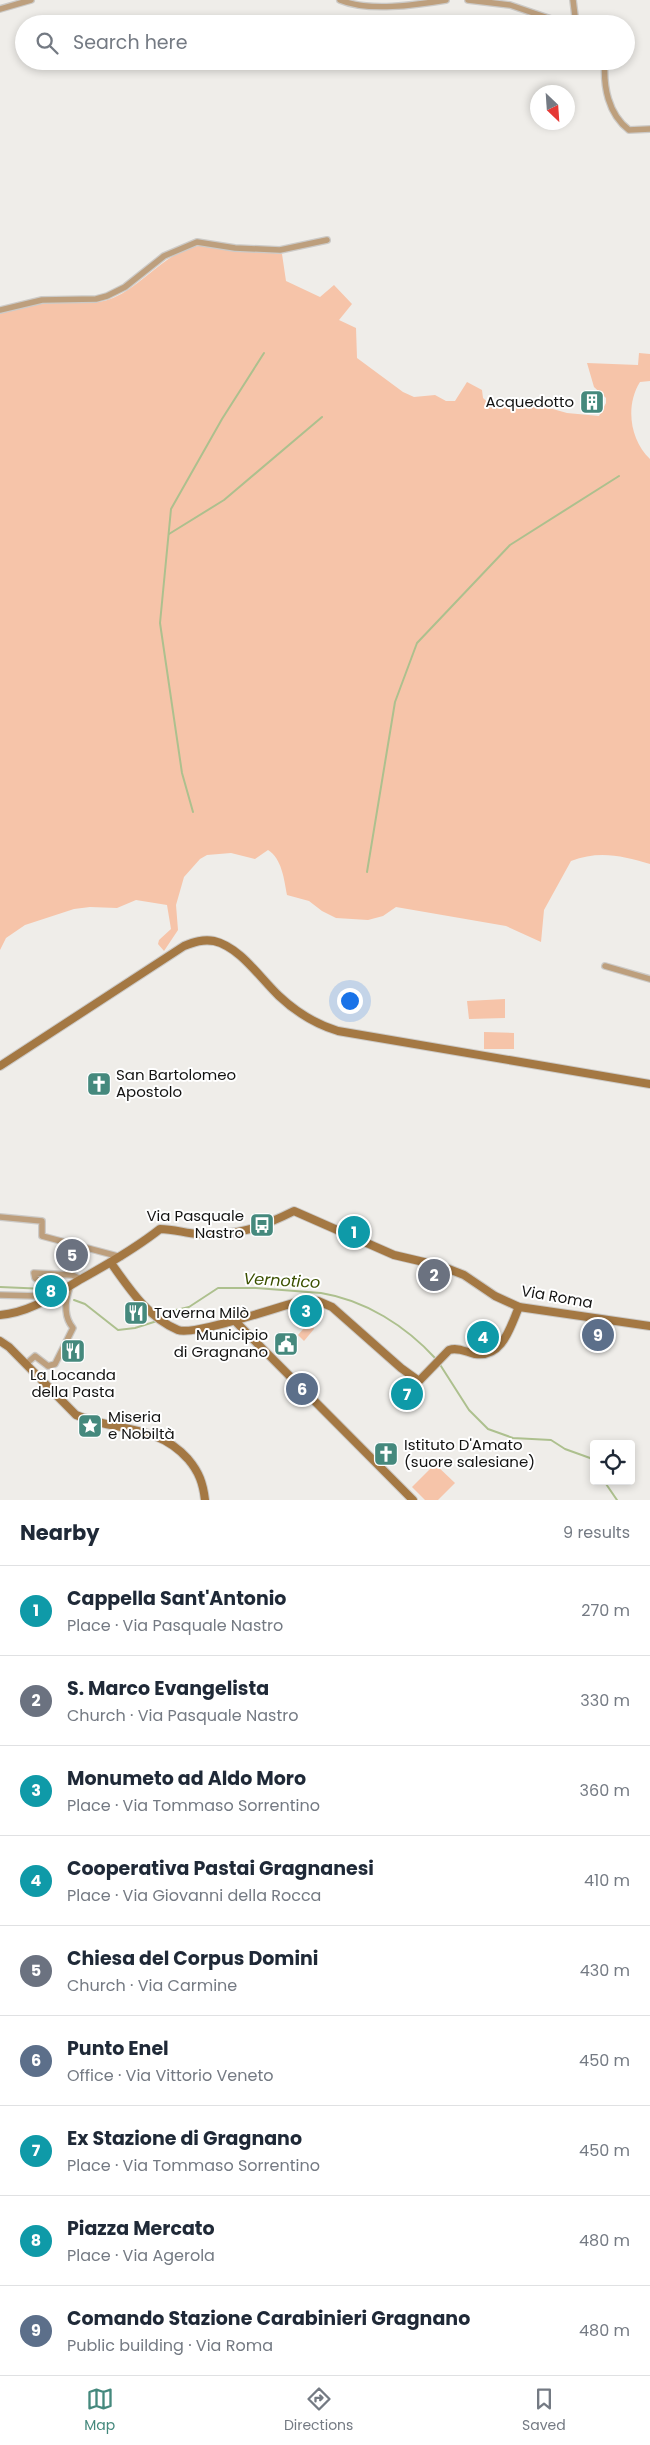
<!DOCTYPE html>
<html lang="en">
<head>
<meta charset="utf-8">
<style>
	:root { --surface:#fff; --page:#f2f2f3; --text:#1f2937; --muted:#747a83; --line:#e0e1e3; --accent:#45897d }
	body { margin:0; font-family:Poppins,sans-serif; background:var(--page); color:var(--text) }
	.controls { position:absolute; right:15px; bottom:15px; display:grid; overflow:hidden; border-radius:5px; box-shadow:0 2px 8px #0003 }
	.controls button { width:45px; height:45px; display:grid; place-items:center; padding:0; border:0; border-bottom:1px solid var(--line); background:var(--surface); color:var(--text); font:25px sans-serif }
	.compass { position:absolute; left:530px; top:85px; width:45px; height:45px; border-radius:50%; background:var(--surface); box-shadow:0 2px 8px #0003; rotate:155deg }
	.you { position:absolute; left:349px; top:1000px; width:18px; height:18px; margin:-12px; border:4px solid #fff; border-radius:50%; background:#1a73e8; box-shadow:0 0 0 8px #1a73e833 }
	.badge { display:grid; place-items:center; width:32px; height:32px; border-radius:50%; background:var(--accent); color:#fff; font-size:16px; font-weight:700 }
	.pin { position:absolute; translate:-50% -50%; border:2px solid #fff; box-shadow:0 1px 5px #0006 }
	.list { margin:0; padding:0; list-style:none }
	h2 { display:flex; justify-content:space-between; align-items:center; height:65px; margin:0; padding:0 20px; font-size:21px }
	h2 small { font-size:16px; font-weight:400; color:var(--muted) }
	.list li { display:grid; grid-template-columns:32px 1fr auto; gap:15px; align-items:center; box-sizing:border-box; height:90px; padding:0 20px; border-top:1px solid var(--line) }
	.list b { display:block; font-size:19px; white-space:nowrap }
	.list p { margin:0; font-size:16px; white-space:nowrap; color:var(--muted) }
	.list em { font-size:16px; font-style:normal; color:var(--muted) }
	.icon { flex:none; width:28px; height:28px; fill:none; stroke:currentColor; stroke-width:2; stroke-linecap:round; stroke-linejoin:round }
	.map { position:relative; flex:none; width:650px; height:1500px; overflow:hidden }
	.search { position:absolute; background:var(--surface); box-shadow:0 2px 8px #0003; left:15px; right:15px; top:15px; height:55px; display:flex; align-items:center; gap:12px; box-sizing:border-box; padding:0 18px; border-radius:28px; color:var(--muted); font-size:19px }
	.sheet { height:875px; background:var(--surface) }
	nav { display:flex; justify-content:space-around; align-items:center; box-sizing:border-box; height:70px; border-top:1px solid var(--line); background:var(--surface); font-size:14px; color:var(--muted) }
	nav a { display:grid; justify-items:center; gap:2px }
	nav .on { color:var(--accent) }
	.map>svg:first-child { display:block }
</style>
</head>
<body>
<div class="map">
<svg width="650" height="1500" viewBox="0 0 650 1500">
	<rect width="100%" height="100%" fill="#efede9"/>
	<g fill="#f6c4a9">
		<path d="M204,245L282,254L286,281L320,297L334,285L352,304L339,320L356,328L357,358L403,392L414,397L435,395L446,401H455L467,382L482,390L483,398L493,407L542,406L567,413L599,416L606,403V398L594,387L587,363L638,365L639,353L650,354V381L640,382C625,406 630,440 650,459V864C623,856 599,850 571,861L544,910L541,942L506,926L396,907L383,916L368,920L336,918L322,911L309,901L287,895C284,879 282,859 268,850L255,859L231,853L207,855L200,859L184,877L176,905L178,930L164,951L158,944L159,940L171,929L167,905L136,900L117,908L90,907L74,909L25,925L6,938L0,950V313C13,309 27,305 41,303C65,299 89,308 113,298C146,284 166,249 204,245Z"/>
		<polygon points="505,999 505,1018 469,1019 467,1001"/>
		<polygon points="484,1032 514,1033 514,1049 484,1049"/>
		<polygon points="313,1326 314,1329 304,1341 298,1335 304,1328"/>
		<polygon points="435,1464 455,1483 438,1500 425,1500 412,1487"/>
	</g>
	<g fill="none" stroke-linecap="round" stroke-linejoin="round">
		<g stroke="#adc08e" stroke-width="2">
			<polyline points="169,534 224,500 322,417"/>
			<polyline points="193,812 182,773 160,623 171,509 222,419 264,353"/>
			<polyline points="367,872 395,702 417,643 510,545 619,476"/>
			<polyline points="0,1287 47,1289"/>
			<polyline points="74,1300 85,1304 118,1330 135,1328 157,1321"/>
			<path d="M163,1319L176,1310L189,1307L218,1288H256L321,1293C365,1300 406,1326 436,1359"/>
			<polyline points="439,1363 469,1410 488,1429 513,1438 551,1440 565,1449 590,1458 594,1463"/>
			<polyline points="604,1481 617,1500"/>
		</g>
		<defs>
			<g id="street">
				<path d="M340,0C368,12 416,5 446,0"/>
				<polyline points="468,0 510,5 566,24"/>
				<polyline points="573,0 576,24"/>
				<polyline points="0,9 31,0"/>
				<path d="M605,61C603,86 608,114 629,130L650,129"/>
				<polyline points="0,310 42,300 96,299 107,296 125,287 164,256 197,242 235,248 280,250 327,240"/>
				<polyline points="605,966 650,979"/>
				<polyline points="0,1217 42,1221 42,1236 121,1257"/>
				<polyline points="0,1295 37,1296 42,1294 42,1282 35,1278 34,1273 72,1275 81,1279"/>
				<path d="M26,1364L35,1356L48,1366L55,1364L73,1328C63,1316 65,1301 70,1287"/>
			</g>
			<g id="secondary">
				<path d="M0,1066L184,946C194,942 203,939 214,941C240,947 260,978 279,996C297,1013 315,1024 338,1031L650,1084"/>
				<path d="M111,1263C129,1288 148,1318 178,1330C194,1336 282,1306 303,1300L318,1301L332,1307L401,1368L419,1381L449,1350C458,1347 466,1352 475,1354C503,1358 510,1327 519,1307"/>
				<path d="M0,1315C33,1312 55,1294 83,1278C110,1263 136,1248 160,1229C173,1229 185,1233 198,1234C237,1236 260,1228 294,1211L394,1255L441,1266L464,1275L495,1296L519,1307L650,1326"/>
				<polyline points="234,1320 413,1500"/>
				<path d="M0,1341L9,1347L76,1415C115,1432 156,1423 188,1459C199,1472 203,1483 205,1500"/>
			</g>
		</defs>
		<use href="#street" stroke="#cccac7" stroke-width="8"/>
		<use href="#secondary" stroke="#cccac7" stroke-width="10"/>
		<use href="#street" stroke="#bd9f7d" stroke-width="5.5"/>
		<use href="#secondary" stroke="#a47843" stroke-width="8"/>
	</g>
	<defs>
		<symbol id="building-square" viewBox="-11 -11 22 22"><rect x="-9" y="-9" width="18" height="18" rx="4" fill="#45897d" stroke="#fff"/><path d="M-4-6H4V6H1V3H-1V6H-4ZM-2.5-4.3h1.7v1.8h-1.7ZM.8-4.3h1.7v1.8H.8ZM-2.5-1h1.7V.8h-1.7ZM.8-1h1.7V.8H.8Z" fill="#fff"/></symbol>
		<symbol id="church-square" viewBox="-11 -11 22 22"><rect x="-9" y="-9" width="18" height="18" rx="4" fill="#45897d" stroke="#fff"/><path d="M-1.2-6h2.4v3.5h3.3v2.4h-3.3V6h-2.4V-.1h-3.3v-2.4h3.3Z" fill="#fff"/></symbol>
		<symbol id="bus-square" viewBox="-11 -11 22 22"><rect x="-9" y="-9" width="18" height="18" rx="4" fill="#45897d" stroke="#fff"/><path d="M-5-6H5V4H4V6H2V4H-2V6H-4V4H-5ZM-3.5-4V0h7V-4ZM-3.5 1.2v1.5H-2V1.2ZM2 1.2v1.5H3.5V1.2Z" fill="#fff"/></symbol>
		<symbol id="restaurant-square" viewBox="-11 -11 22 22"><rect x="-9" y="-9" width="18" height="18" rx="4" fill="#45897d" stroke="#fff"/><path d="M-5-6h1v4h1v-4h1v4h1v-4h1v5L-1.5 .5V6h-2V.5L-5-1ZM5-6V6H3V1.5H1.5Q1.5-4 5-6Z" fill="#fff"/></symbol>
		<symbol id="civic-square" viewBox="-11 -11 22 22"><rect x="-9" y="-9" width="18" height="18" rx="4" fill="#45897d" stroke="#fff"/><path d="M-.6-6.5H3V-4.5H.6V-3L4-1V1h2V6H-6V1h2V-1L-.6-3ZM-1.2 2.5V6h2.4V2.5Z" fill="#fff"/></symbol>
		<symbol id="sight-square" viewBox="-11 -11 22 22"><rect x="-9" y="-9" width="18" height="18" rx="4" fill="#45897d" stroke="#fff"/><path d="M0-6L1.8-2.2L6-1.7L2.9 1.2L3.7 5.4L0 3.3L-3.7 5.4L-2.9 1.2L-6-1.7L-1.8-2.2Z" fill="#fff"/></symbol>
	</defs>
	<g fill-rule="evenodd">
		<use href="#building-square" x="578" y="388" width="28" height="28"/>
		<use href="#church-square" x="85" y="1070" width="28" height="28"/>
		<use href="#bus-square" x="248" y="1211" width="28" height="28"/>
		<use href="#restaurant-square" x="122" y="1299" width="28" height="28"/>
		<use href="#civic-square" x="272" y="1330" width="28" height="28"/>
		<use href="#restaurant-square" x="59" y="1337" width="28" height="28"/>
		<use href="#sight-square" x="76" y="1412" width="28" height="28"/>
		<use href="#church-square" x="372" y="1440" width="28" height="28"/>
	</g>
	<g text-anchor="middle" stroke-width="4" stroke-linejoin="round" paint-order="stroke">
		<g font-size="15" fill="#131312" stroke="#fff" text-anchor="start">
			<text x="574" y="407" text-anchor="end">Acquedotto</text>
			<text x="116" y="1080">San Bartolomeo<tspan x="116" dy="17">Apostolo</tspan></text>
			<text x="244" y="1221" text-anchor="end">Via Pasquale<tspan x="244" dy="17">Nastro</tspan></text>
			<text x="154" y="1318">Taverna Milò</text>
			<text x="268" y="1340" text-anchor="end">Municipio<tspan x="268" dy="17">di Gragnano</tspan></text>
			<text x="73" y="1380" text-anchor="middle">La Locanda<tspan x="73" dy="17">della Pasta</tspan></text>
			<text x="108" y="1422">Miseria<tspan x="108" dy="17">e Nobiltà</tspan></text>
			<text x="404" y="1450">Istituto D'Amato<tspan x="404" dy="17">(suore salesiane)</tspan></text>
		</g>
		<g font-size="15" fill="#131312" stroke="#fff">
			<text transform="translate(557 1297) rotate(10)" y="5">Via Roma</text>
		</g>
		<g font-size="16" font-style="italic" fill="#3b5000" stroke="#fff">
			<text transform="translate(282 1280) rotate(3)" y="6">Vernotico</text>
		</g>
	</g>
</svg>
<div class="controls">
<button><svg class="icon" aria-label="locate" viewBox="0 0 24 24"><circle cx="12" cy="12" r="6"/><path d="M12 2v4M12 18v4M2 12h4M18 12h4"/></svg></button>
</div>
<svg class="compass" viewBox="-18 -18 36 36"><path d="M0-13l5 13h-10z" fill="#e53935"/><path d="M0 13l5-13h-10z" fill="#747a83"/></svg>
<div class="you"></div>
<div class="pin badge" style="left:354px;top:1232px;background:#0f9aa8">1</div>
<div class="pin badge" style="left:434px;top:1275px;background:#6b7280">2</div>
<div class="pin badge" style="left:306px;top:1311px;background:#0f9aa8">3</div>
<div class="pin badge" style="left:483px;top:1337px;background:#0f9aa8">4</div>
<div class="pin badge" style="left:72px;top:1255px;background:#6b7280">5</div>
<div class="pin badge" style="left:302px;top:1389px;background:#5c6f8a">6</div>
<div class="pin badge" style="left:407px;top:1394px;background:#0f9aa8">7</div>
<div class="pin badge" style="left:51px;top:1291px;background:#0f9aa8">8</div>
<div class="pin badge" style="left:598px;top:1335px;background:#5c6f8a">9</div>
<div class="search"><svg class="icon" aria-label="search" viewBox="0 0 24 24"><circle cx="10" cy="10" r="6"/><path d="M15 15l6 6"/></svg>Search here</div>
</div>
<section class="sheet">
<h2>Nearby<small>9 results</small></h2>
<ul class="list">
<li><span class="badge" style="background:#0f9aa8">1</span><div><b>Cappella Sant'Antonio</b><p>Place · Via Pasquale Nastro</p></div><em>270 m</em></li>
<li><span class="badge" style="background:#6b7280">2</span><div><b>S. Marco Evangelista</b><p>Church · Via Pasquale Nastro</p></div><em>330 m</em></li>
<li><span class="badge" style="background:#0f9aa8">3</span><div><b>Monumeto ad Aldo Moro</b><p>Place · Via Tommaso Sorrentino</p></div><em>360 m</em></li>
<li><span class="badge" style="background:#0f9aa8">4</span><div><b>Cooperativa Pastai Gragnanesi</b><p>Place · Via Giovanni della Rocca</p></div><em>410 m</em></li>
<li><span class="badge" style="background:#6b7280">5</span><div><b>Chiesa del Corpus Domini</b><p>Church · Via Carmine</p></div><em>430 m</em></li>
<li><span class="badge" style="background:#5c6f8a">6</span><div><b>Punto Enel</b><p>Office · Via Vittorio Veneto</p></div><em>450 m</em></li>
<li><span class="badge" style="background:#0f9aa8">7</span><div><b>Ex Stazione di Gragnano</b><p>Place · Via Tommaso Sorrentino</p></div><em>450 m</em></li>
<li><span class="badge" style="background:#0f9aa8">8</span><div><b>Piazza Mercato</b><p>Place · Via Agerola</p></div><em>480 m</em></li>
<li><span class="badge" style="background:#5c6f8a">9</span><div><b>Comando Stazione Carabinieri Gragnano</b><p>Public building · Via Roma</p></div><em>480 m</em></li>
</ul>
</section>
<nav>
<a class="on"><svg class="icon" aria-label="map" viewBox="0 0 24 24"><path d="M3 6l6-2 6 2 6-2v14l-6 2-6-2-6 2zM9 4v14M15 6v14"/></svg>Map</a>
<a><svg class="icon" aria-label="directions" viewBox="0 0 24 24"><path d="M12 3l9 9-9 9-9-9zM9 14v-3h6M13 9l2 2-2 2"/></svg>Directions</a>
<a><svg class="icon" aria-label="saved" viewBox="0 0 24 24"><path d="M7 4h10v16l-5-4-5 4z"/></svg>Saved</a>
</nav>
</body>
</html>
